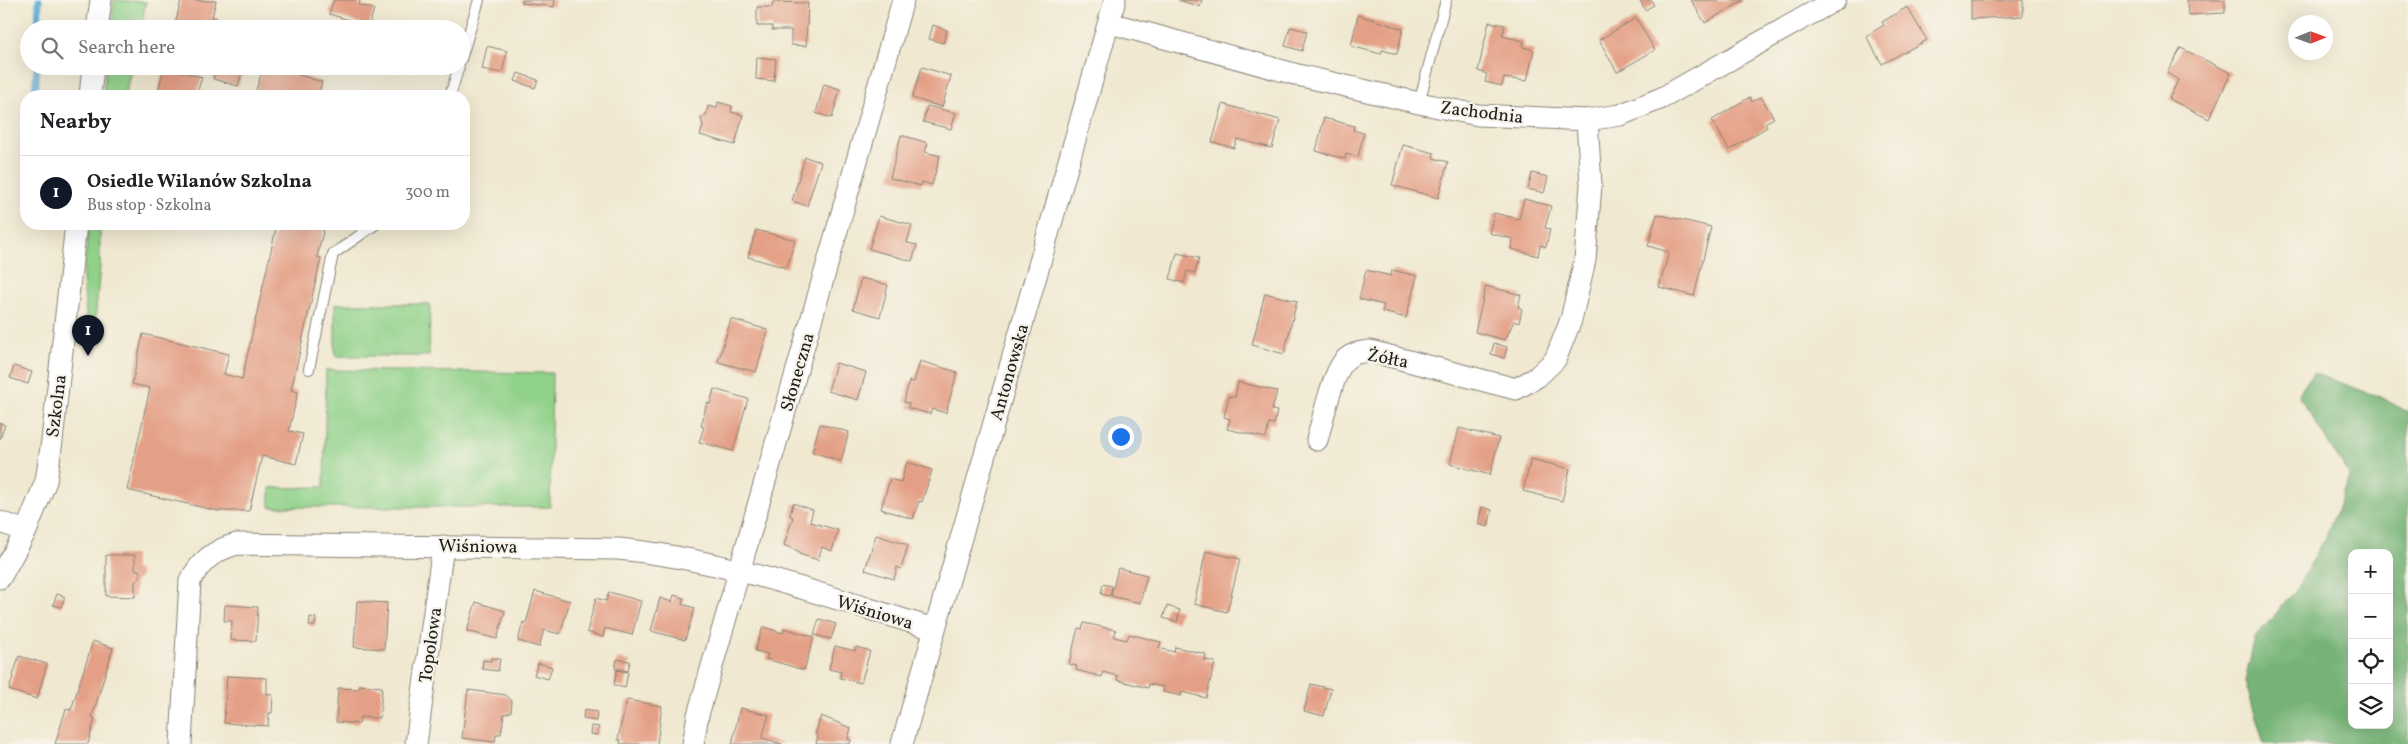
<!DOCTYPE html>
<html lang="en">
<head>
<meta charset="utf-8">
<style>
	:root { --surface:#fff; --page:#f2f2f2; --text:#202124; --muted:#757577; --line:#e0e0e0; --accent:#111827 }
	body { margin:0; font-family:Vollkorn,serif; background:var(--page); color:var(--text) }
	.controls { position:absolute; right:15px; bottom:15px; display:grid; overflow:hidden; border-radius:10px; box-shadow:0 5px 20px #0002 }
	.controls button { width:45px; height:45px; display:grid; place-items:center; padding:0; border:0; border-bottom:1px solid var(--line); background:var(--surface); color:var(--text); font:25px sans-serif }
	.compass { position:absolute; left:2288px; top:15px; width:45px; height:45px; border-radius:50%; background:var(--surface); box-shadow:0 5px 20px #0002; rotate:89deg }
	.you { position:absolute; left:1120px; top:436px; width:18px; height:18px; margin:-12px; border:4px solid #fff; border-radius:50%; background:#1a73e8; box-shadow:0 0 0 8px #1a73e833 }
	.badge { display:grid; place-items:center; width:32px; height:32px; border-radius:50%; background:var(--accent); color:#fff; font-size:16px; font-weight:700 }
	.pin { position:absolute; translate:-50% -41px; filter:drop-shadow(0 1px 2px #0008) }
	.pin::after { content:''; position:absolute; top:26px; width:18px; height:15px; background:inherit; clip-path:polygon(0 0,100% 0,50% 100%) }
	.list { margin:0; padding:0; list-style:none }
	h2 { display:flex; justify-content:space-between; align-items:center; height:65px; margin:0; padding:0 20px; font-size:21px }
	h2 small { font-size:16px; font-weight:400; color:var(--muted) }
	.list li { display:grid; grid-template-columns:32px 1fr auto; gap:15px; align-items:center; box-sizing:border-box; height:75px; padding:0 20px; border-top:1px solid var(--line) }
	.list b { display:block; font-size:19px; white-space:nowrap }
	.list p { margin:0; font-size:16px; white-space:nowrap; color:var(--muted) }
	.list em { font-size:16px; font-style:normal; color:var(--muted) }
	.icon { flex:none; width:28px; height:28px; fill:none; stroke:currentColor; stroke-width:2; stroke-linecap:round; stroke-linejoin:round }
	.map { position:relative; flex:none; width:2408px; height:744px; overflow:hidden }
	.search { position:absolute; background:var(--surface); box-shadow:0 5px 20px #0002; left:20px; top:20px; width:450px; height:55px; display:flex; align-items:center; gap:12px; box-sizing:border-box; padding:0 18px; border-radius:28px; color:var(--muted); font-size:19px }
	.panel { position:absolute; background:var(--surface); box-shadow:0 5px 20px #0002; left:20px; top:90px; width:450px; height:140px; border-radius:20px }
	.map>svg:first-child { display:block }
</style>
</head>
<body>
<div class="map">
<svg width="2408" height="744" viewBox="0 0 2408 744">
	<rect width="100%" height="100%" fill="#f7f3e8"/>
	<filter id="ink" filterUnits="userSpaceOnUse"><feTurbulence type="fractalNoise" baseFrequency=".02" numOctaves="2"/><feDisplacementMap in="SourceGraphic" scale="10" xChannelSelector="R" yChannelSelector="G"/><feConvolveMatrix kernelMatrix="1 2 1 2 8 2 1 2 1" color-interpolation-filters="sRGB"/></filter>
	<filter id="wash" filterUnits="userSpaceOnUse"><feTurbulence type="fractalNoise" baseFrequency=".0096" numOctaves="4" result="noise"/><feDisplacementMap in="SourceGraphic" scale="20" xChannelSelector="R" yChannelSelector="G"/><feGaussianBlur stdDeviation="1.12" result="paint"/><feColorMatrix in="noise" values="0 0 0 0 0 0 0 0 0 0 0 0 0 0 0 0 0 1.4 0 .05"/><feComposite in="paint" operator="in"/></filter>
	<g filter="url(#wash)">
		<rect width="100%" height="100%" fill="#f0e8d0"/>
		<g fill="#91d28a" stroke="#567753">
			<polygon points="114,0 146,2 141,27 112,22"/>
			<polygon points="106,66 132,66 125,96 103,96"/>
			<polygon points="89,224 100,224 100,266 95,321 91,327 87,327 83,278"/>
			<polygon points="335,304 430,304 429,356 335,356"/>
			<polygon points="326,370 552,373 550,507 270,507 270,488 324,487"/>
		</g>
		<path fill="#74b476" stroke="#486849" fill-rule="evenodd" d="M2313,373L2380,397L2408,412V744H2264L2245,681L2255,638L2295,591L2326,537L2350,477L2298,395ZM2352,553H2389V725H2352Z"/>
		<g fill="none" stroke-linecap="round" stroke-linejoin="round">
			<g stroke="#56a9d2" stroke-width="7">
				<polyline points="38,29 39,0"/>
				<polyline points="35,96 37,66"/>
			</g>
		</g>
		<g id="blocks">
			<g fill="#e4a086">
				<polygon points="181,0 216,1 212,17 217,18 214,29 174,29"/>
				<polygon points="334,0 360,0 359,5 374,9 369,26 329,14"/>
				<polygon points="522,0 555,0 554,7 522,3"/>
				<polygon points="1179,0 1202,0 1200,7"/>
				<polygon points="1640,0 1651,0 1654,5 1645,10"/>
				<polygon points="1691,0 1744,0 1705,23"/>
				<polygon points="1971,0 2023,0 2023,16 1971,19"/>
				<polygon points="2187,0 2225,0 2225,13 2188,15"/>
				<polygon points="773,2 808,3 806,46 791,45 791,30 772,30 772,26 757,26 757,7 772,7"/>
				<polygon points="1907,7 1927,40 1882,64 1866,36 1884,25 1882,22"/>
				<polygon points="1358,15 1403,29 1397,54 1382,50 1381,54 1351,46"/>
				<polygon points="1636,18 1655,50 1617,72 1599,40"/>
				<polygon points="1489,22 1505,25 1502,36 1524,41 1523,47 1534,50 1527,81 1504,78 1502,86 1485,82 1487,74 1478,71"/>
				<polygon points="933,25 947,30 943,43 929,39"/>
				<polygon points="1290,27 1307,31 1302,51 1285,46"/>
				<polygon points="487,46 507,51 502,73 482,69"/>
				<polygon points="2181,48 2231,73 2209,119 2169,99 2178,80 2167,73"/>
				<polygon points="757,57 776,59 774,81 756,79"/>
				<polygon points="217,66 244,66 238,86 213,79"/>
				<polygon points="264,66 295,66 293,73 322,82 318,96 274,96 256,90"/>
				<polygon points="164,67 202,77 196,96 157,96"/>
				<polygon points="922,67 951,76 942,107 912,98"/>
				<polygon points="518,73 538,80 535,88 515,81"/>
				<polygon points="824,84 840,89 832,118 816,113"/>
				<polygon points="1750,97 1752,102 1761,97 1774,118 1765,123 1767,127 1729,150 1712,120"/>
				<polygon points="718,102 732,106 731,112 743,115 735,145 700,135 703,126 701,118 706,115 708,106 717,108"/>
				<polygon points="1223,104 1280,120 1272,148 1237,139 1234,148 1212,142"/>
				<polygon points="927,106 956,113 951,129 923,122"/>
				<polygon points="1324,118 1354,126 1353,130 1364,133 1358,157 1346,154 1345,159 1316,151"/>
				<polygon points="901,135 928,143 925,152 940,156 932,185 922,182 921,186 890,178"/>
				<polygon points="1403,145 1434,153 1433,158 1448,162 1438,198 1392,185"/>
				<polygon points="805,157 821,162 807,206 792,201"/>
				<polygon points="1532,173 1548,177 1544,193 1528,189"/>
				<polygon points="1524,199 1551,206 1545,228 1550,229 1546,247 1540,245 1538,256 1511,249 1513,239 1489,233 1494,213 1519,219"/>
				<polygon points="1657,214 1711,227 1694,296 1659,287 1669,252 1648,246"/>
				<polygon points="879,216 912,225 907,243 917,245 912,261 869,249"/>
				<polygon points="277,224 325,224 317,257 321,258 291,390 298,392 289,431 303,434 296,464 262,456 249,511 218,511 127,490 150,388 132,384 143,334 229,354 224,374 242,379"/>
				<polygon points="756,230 795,240 787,268 748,257"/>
				<polygon points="1177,253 1199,258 1195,273 1187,271 1184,283 1170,279"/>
				<polygon points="1366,270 1391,276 1392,270 1417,276 1406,318 1382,312 1384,305 1359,299"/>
				<polygon points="861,278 888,285 880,317 853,309"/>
				<polygon points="1486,286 1521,295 1518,307 1522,309 1519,323 1514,321 1505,340 1475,332"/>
				<polygon points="1265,293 1297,301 1284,354 1252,345"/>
				<polygon points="731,319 768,330 756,372 718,362"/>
				<polygon points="1494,343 1507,347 1504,358 1491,354"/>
				<polygon points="920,361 957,372 946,413 932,409 930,414 908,408 909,403 904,402 909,381 914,382"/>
				<polygon points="836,363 866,372 858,400 828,391"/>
				<polygon points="14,366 32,372 28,384 10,378"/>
				<polygon points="1238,382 1277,391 1272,410 1277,411 1274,424 1269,423 1266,438 1227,429 1230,419 1224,417 1229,396 1235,397"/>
				<polygon points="714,389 748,399 733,451 699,442 704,427 701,426 707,403 710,404"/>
				<polygon points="0,423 5,425 0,439"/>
				<polygon points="820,424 849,432 841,461 812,452"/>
				<polygon points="1459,428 1499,438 1490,475 1450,464"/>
				<polygon points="1531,459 1570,469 1562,501 1523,491"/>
				<polygon points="907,462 932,470 922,502 919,501 913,519 881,509 890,479 901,482"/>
				<polygon points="793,503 813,510 810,522 838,530 832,551 822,547 818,560 799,554 800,552 784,545 793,517 790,516"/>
				<polygon points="1482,507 1492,510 1488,527 1478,524"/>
				<polygon points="876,535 908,545 901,569 897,567 894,579 865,570"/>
				<polygon points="1206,551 1240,559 1227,612 1194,604"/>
				<polygon points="106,555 135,555 135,569 140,571 140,578 135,582 135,597 106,596"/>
				<polygon points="1118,568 1147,575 1140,603 1111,596"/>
				<polygon points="1103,584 1112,586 1110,596 1101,594"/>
				<polygon points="535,591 570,601 560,634 544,630 539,647 518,641 523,622 526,623"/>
				<polygon points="609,592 641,601 632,635 605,628 603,637 587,632 596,598 606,601"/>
				<polygon points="57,594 65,597 61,607 53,605"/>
				<polygon points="674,595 684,598 682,604 695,608 685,640 651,631 660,598 672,602"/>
				<polygon points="357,601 387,603 384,649 354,647"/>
				<polygon points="476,602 505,611 497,639 467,631"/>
				<polygon points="225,605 258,607 256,641 231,640 232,621 224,621"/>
				<polygon points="1167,606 1180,610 1177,622 1163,618"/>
				<polygon points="310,617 316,618 315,626 309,626"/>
				<polygon points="819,619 836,624 831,639 814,635"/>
				<polygon points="1084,623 1116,630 1114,637 1127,640 1129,634 1161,642 1159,648 1174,652 1175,647 1206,654 1205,660 1215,662 1206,698 1182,692 1181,696 1163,692 1164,687 1149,684 1148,688 1117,680 1118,676 1103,672 1102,677 1076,670 1077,666 1069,664 1078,628 1082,629"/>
				<polygon points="763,627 783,633 784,628 814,637 804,670 766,659 768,654 755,651"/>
				<polygon points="93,641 113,648 92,717 95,718 88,744 55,744 66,709 71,710"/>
				<polygon points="835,646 855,651 856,647 870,651 861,683 840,678 841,672 829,669"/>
				<polygon points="19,656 47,664 37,699 9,690"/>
				<polygon points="491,658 500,659 498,671 482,669 483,660 491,661"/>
				<polygon points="617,659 630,661 628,671 615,669"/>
				<polygon points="538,663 552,667 548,679 534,675"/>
				<polygon points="617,670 628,672 625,688 614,685"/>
				<polygon points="227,676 267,678 267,694 273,695 272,713 269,713 268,726 224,723"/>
				<polygon points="1311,684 1331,689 1324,716 1304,711"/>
				<polygon points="359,685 382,687 380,718 360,717 359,724 336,722 338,688 359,689"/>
				<polygon points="468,690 506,695 512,701 511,712 504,714 501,734 496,734 495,742 462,738"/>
				<polygon points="627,700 662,706 657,744 620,744 621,740 618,740 620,729"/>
				<polygon points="740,708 769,715 762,738 782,744 732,744"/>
				<polygon points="584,710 597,712 596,721 583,719"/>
				<polygon points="821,716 851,728 848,739 851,740 850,744 816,744 818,735 815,735"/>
				<polygon points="591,726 599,727 597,735 590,734"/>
			</g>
		</g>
	</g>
	<g filter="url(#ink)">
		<use href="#blocks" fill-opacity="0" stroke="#868276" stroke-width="1"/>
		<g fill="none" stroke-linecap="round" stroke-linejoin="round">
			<defs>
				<g id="lane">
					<polyline points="461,59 479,0"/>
					<polyline points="450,96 459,66"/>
					<polyline points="1419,103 1446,0"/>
					<polyline points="309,369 333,254 376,224"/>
				</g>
				<g id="street">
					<polyline points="1110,23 1298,75 1419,103 1478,115 1587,120 1620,115 1662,98 1835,0"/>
					<polyline points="97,29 101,0"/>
					<polyline points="90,96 93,66"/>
					<path d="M1317,440C1322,422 1333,372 1345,360C1352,353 1360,352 1370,351L1516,389L1537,377L1555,360L1571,320L1585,260L1591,185L1587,120"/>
					<polyline points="0,522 26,531"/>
					<polyline points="0,578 26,531 46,481 52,441 76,224"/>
					<path d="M181,744L190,581C201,561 214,550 237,544L618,549C726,559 831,598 934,629"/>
					<polyline points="416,744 443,546"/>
					<polyline points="693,744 698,715 903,0"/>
					<polyline points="902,744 1115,0"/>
				</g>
			</defs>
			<use href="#lane" stroke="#868276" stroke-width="12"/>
			<use href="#street" stroke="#868276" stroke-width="23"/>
			<use href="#lane" stroke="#fff" stroke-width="10"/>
			<use href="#street" stroke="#fff" stroke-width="21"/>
		</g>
	</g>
	<g text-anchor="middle" stroke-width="4.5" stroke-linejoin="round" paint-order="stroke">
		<g font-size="18" fill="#1c1c1c" stroke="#f7f3e8">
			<text transform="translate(1482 112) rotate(7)" y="6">Zachodnia</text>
			<text transform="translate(1388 358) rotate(11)" y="6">Żółta</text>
			<text transform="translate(797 372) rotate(-74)" y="6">Słoneczna</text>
			<text transform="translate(1009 372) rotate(-74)" y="6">Antonowska</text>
			<text transform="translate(56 406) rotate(-83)" y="6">Szkolna</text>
			<text transform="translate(478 546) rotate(1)" y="6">Wiśniowa</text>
			<text transform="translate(875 612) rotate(17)" y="6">Wiśniowa</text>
			<text transform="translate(430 645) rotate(-82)" y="6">Topolowa</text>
		</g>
	</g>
</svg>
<div class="controls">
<button>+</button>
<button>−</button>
<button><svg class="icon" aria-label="locate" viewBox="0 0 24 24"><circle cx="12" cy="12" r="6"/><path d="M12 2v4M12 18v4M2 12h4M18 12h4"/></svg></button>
<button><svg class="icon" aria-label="layers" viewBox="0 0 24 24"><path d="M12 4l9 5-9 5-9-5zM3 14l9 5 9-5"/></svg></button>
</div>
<svg class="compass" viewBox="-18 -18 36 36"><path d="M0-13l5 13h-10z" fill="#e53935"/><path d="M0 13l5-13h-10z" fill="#757577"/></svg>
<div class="you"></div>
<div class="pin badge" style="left:88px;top:356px">1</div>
<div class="search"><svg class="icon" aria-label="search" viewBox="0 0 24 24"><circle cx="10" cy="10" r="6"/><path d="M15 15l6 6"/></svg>Search here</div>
<section class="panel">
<h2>Nearby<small></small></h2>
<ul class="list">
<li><span class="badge">1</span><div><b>Osiedle Wilanów Szkolna</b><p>Bus stop · Szkolna</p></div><em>300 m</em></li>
</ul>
</section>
</div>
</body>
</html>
